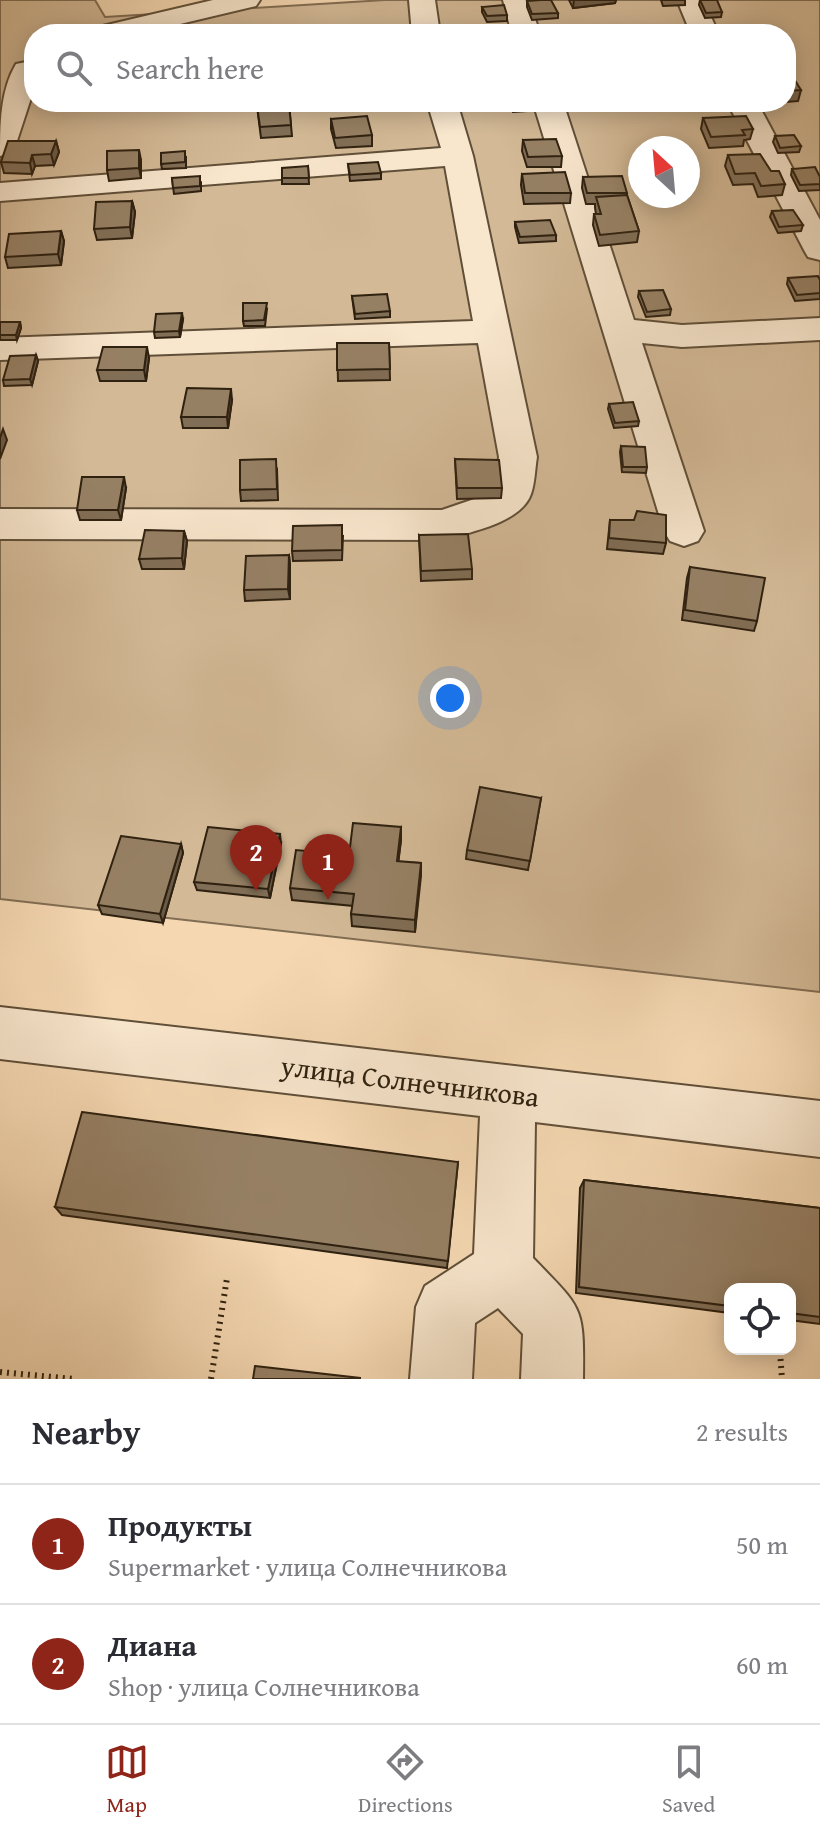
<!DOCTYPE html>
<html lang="en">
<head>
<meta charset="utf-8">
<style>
	:root { --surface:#fff; --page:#f7f7f7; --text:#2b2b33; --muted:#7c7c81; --line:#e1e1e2; --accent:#8f2418 }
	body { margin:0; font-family:"Gentium Book Plus",serif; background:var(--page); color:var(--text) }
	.controls { position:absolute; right:24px; bottom:24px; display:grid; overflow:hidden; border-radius:16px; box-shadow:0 4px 20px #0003 }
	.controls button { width:72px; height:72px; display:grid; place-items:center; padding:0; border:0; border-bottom:2px solid var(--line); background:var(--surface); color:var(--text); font:40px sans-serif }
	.compass { position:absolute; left:628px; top:136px; width:72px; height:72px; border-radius:50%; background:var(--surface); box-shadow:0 4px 20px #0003; rotate:334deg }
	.you { position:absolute; left:450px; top:698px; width:28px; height:28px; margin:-20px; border:6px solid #fff; border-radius:50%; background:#1a73e8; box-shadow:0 0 0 12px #1a73e833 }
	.badge { display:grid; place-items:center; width:52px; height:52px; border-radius:50%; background:var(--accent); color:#fff; font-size:26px; font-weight:700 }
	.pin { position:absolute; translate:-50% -66px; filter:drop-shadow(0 2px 4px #0008) }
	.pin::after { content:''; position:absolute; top:42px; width:28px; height:24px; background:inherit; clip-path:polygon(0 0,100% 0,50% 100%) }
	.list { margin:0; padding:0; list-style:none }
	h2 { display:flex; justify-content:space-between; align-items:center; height:104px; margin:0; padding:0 32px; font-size:34px }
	h2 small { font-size:26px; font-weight:400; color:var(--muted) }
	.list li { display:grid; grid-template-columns:52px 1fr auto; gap:24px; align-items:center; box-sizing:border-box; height:120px; padding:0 32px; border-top:2px solid var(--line) }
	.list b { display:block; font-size:30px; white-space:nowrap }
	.list p { margin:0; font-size:26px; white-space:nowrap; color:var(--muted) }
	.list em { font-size:26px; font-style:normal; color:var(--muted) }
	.icon { flex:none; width:44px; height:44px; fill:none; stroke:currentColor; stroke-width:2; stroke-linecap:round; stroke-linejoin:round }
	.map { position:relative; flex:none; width:820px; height:1379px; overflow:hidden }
	.search { position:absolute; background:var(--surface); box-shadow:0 4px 20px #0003; left:24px; right:24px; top:24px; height:88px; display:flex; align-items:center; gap:20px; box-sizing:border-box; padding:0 28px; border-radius:32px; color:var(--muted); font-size:30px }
	.sheet { height:344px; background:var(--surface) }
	nav { display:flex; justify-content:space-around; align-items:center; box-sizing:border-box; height:112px; border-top:2px solid var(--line); background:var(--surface); font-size:22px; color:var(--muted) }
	nav a { display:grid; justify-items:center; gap:4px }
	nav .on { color:var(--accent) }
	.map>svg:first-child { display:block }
</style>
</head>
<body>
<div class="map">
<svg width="820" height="1379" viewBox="0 0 820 1379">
	<rect width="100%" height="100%" fill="#f5d8b2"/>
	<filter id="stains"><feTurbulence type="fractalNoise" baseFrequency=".0025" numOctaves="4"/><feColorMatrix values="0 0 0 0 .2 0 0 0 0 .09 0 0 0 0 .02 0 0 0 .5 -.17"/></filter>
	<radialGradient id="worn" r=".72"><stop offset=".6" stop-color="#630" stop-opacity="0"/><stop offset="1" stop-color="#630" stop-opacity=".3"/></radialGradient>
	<path fill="#d3b996" stroke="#816d53" stroke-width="2" fill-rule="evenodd" d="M0,0H95L105,17L385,0H820V992L0,899ZM34,34H786V102H34ZM640,148H688V196H640Z"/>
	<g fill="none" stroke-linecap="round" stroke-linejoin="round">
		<defs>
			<g id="minor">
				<polygon points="213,0 260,0 256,6 138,34 90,34 94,28"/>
				<polygon points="409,0 435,0 440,34 412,34"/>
				<polygon points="503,0 529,0 540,34 512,34"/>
				<polygon points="677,0 703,0 719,34 691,34"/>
				<path d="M26,62L34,64V89L15,147L11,153L0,156C0,125 0,91 16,64Z"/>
				<path d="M427,102H457L473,156L537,457C535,469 535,483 531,494C521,523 469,532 444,540L0,539V509L442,510L483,496L494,488L499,457L478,343L0,360V338L473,321L445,166L0,201V183L441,148Z"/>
				<polygon points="533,102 563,102 634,320 682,325 820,318 820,340 682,347 642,343 704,531 698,541 684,546 670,541 664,531"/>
				<polygon points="727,102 757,102 820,220 820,260 808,257 804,250"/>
				<path d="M0,1007L820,1101V1157L535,1122L533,1258C583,1310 584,1305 583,1379H521L523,1334L498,1308L475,1323L472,1379H410L416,1307L425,1286L474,1254L480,1116L0,1059Z"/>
			</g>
		</defs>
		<use href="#minor" stroke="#604f38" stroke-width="4"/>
		<g stroke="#2f2110" stroke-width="6" stroke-dasharray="2 5" stroke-linecap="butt">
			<polyline points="780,1352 782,1379"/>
			<polyline points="0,1372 74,1379"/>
			<polyline points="211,1379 227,1278"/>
		</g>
		<use href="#minor" fill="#f8e6cd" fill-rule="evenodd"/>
	</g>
	<g fill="#816e56" stroke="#2f2110" stroke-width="2">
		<polygon points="569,0 616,0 615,3 573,8"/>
		<polygon points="661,0 685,0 685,5 663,6"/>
		<polygon points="700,0 722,12 721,17 705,18 699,5"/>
		<polygon points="527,1 558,13 558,18 532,20 527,7"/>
		<polygon points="482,7 507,15 507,21 487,22 482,12"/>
		<polygon points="786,74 801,90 798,101 786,102"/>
		<polygon points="510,102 541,102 542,110 513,112"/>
		<polygon points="289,104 292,136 261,138 257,106"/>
		<polygon points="703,118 753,129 750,139 744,140 743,146 709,148 701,129"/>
		<polygon points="331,119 372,135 372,146 336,148 331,129"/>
		<polygon points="775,136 801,146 799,152 778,153 773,142"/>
		<polygon points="523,140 562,156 561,167 527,167 522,151"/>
		<polygon points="56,141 59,152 54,165 35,166 32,174 4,173 1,162"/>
		<polygon points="728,155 771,171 785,184 782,195 758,197 753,184 733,185 725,166"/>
		<polygon points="186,157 186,168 162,169 161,164"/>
		<polygon points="141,160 141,178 109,181 107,170"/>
		<polygon points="348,164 381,173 381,179 350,181"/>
		<polygon points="308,166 309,184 282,184 282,178"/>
		<polygon points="792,169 820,177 820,190 799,191 791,175"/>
		<polygon points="522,174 571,193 570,203 524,204 521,185"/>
		<polygon points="583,177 627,193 627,195 639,231 637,242 599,246 593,225 594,214 596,214 595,208 595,204 586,204 582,188"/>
		<polygon points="172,178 201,182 201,191 174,194"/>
		<polygon points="132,201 135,212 132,238 97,240 94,229"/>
		<polygon points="772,211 803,225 801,231 778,233 770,217"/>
		<polygon points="515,222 556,235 556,241 519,243 515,227"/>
		<polygon points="61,231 64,241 61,265 8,268 5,257"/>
		<polygon points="788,278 820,280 820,299 795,301 787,284"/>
		<polygon points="639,291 671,309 670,315 646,317 638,297"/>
		<polygon points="352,296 390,311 390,317 355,319"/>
		<polygon points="267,309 265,326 244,326 243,321"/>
		<polygon points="183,319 180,337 155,338 154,332"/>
		<polygon points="0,322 20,322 21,328 17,340 0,340"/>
		<polygon points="337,343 389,343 390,380 338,381"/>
		<polygon points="36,355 38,361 32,385 4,386 3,380"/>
		<polygon points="149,358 146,381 100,381 97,370"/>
		<polygon points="232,400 228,428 183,428 181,417"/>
		<polygon points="609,404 639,421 638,426 614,428 608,409"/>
		<polygon points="621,446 647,467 646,473 622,472 620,452"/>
		<polygon points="455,459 502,488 501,498 457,499"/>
		<polygon points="277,469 278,500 241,501 240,490"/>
		<polygon points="126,488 121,520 80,520 77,510"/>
		<polygon points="610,520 666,543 663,554 607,549"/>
		<polygon points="184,531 187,541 184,569 142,569 139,559"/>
		<polygon points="419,535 472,569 472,579 421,581"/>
		<polygon points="343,536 342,560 293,561 292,551"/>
		<polygon points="289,555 290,565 290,599 245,601 244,590"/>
		<polygon points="690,567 757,621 754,631 682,620 687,578"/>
		<polygon points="541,798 528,870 466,859 467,850"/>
		<polygon points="401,827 401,840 398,862 421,863 415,932 352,926 351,914 353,906 292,900 290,888"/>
		<polygon points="281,843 270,898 197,890 194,882"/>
		<polygon points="181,844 183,853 163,923 102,914 98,905"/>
		<polygon points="458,1162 447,1268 62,1215 55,1207"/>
		<polygon points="584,1180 820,1208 820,1324 790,1320 790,1289 730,1289 730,1313 576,1293 580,1188"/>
	</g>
	<g fill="#695a46" stroke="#2f2110" stroke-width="2">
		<polygon points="574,0 616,0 615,3 573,8"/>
		<polygon points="56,141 59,152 54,165 51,154"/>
		<polygon points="139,150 141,160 141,178 139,168"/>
		<polygon points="32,155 35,166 32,174 30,163"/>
		<polygon points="132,201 135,212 132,238 130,227"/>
		<polygon points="61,231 64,241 61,265 58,254"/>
		<polygon points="182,313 183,319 180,337 179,331"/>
		<polygon points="20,322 21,328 17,340 16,335"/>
		<polygon points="147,347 149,358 146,381 144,370"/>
		<polygon points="36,355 38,361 32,385 30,379"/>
		<polygon points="231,389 232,400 228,428 227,417"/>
		<polygon points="3,429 7,440 0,459 0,438"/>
		<polygon points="124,477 126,488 121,520 118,510"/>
		<polygon points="184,531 187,541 184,569 182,558"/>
		<polygon points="289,555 290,565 290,599 288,589"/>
		<polygon points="401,827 401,840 397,874 397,861"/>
		<polygon points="280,834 281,843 270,898 268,889"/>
		<polygon points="181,844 183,853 163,923 160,914"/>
		<polygon points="421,863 421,876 415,932 415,920"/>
	</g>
	<g fill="#968064" stroke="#2f2110" stroke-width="2">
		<polygon points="541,0 551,0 558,13 532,14 527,1"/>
		<polygon points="700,0 717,0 722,12 706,13"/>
		<polygon points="504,5 507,15 487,16 482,7"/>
		<polygon points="661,27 663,34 628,34 626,29"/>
		<polygon points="321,31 323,34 290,34"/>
		<polygon points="718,31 732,31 733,34 719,34"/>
		<polygon points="786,74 791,74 801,90 786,91"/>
		<polygon points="512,102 541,102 542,104 514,106"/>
		<polygon points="289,104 291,125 260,127 257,106"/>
		<polygon points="367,116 372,135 335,138 331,119"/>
		<polygon points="746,116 753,129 742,130 745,135 711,137 703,118"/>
		<polygon points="794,135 801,146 780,148 775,136"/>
		<polygon points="556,139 562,156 528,157 523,140"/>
		<polygon points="8,141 56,141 51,154 32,155 30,163 1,162"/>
		<polygon points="139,150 139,168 107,170 107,151"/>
		<polygon points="185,151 185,162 161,164 161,153"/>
		<polygon points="760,154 771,171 779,171 785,184 761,186 755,173 735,174 728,155"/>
		<polygon points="378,162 381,173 350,175 348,164"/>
		<polygon points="308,166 309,178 282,178 282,168"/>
		<polygon points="815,167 820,177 820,184 800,185 792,169"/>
		<polygon points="565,172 571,193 525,193 522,174"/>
		<polygon points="200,176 200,186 173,188 172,178"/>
		<polygon points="622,176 627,193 587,193 583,177"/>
		<polygon points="627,195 639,231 600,235 594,214 601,214 596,197"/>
		<polygon points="132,201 130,227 94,229 96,202"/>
		<polygon points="793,210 803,225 779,227 772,211"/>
		<polygon points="550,220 556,235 520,237 515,222"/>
		<polygon points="61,231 58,254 5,257 9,234"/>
		<polygon points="818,276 820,280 820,293 797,295 788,278"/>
		<polygon points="663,290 671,309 647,312 639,291"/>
		<polygon points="387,294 390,311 355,314 352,296"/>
		<polygon points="243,303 267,303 264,320 243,321"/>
		<polygon points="182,313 179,331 154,332 156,314"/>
		<polygon points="0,322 20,322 16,335 0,335"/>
		<polygon points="337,343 389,343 390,369 337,370"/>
		<polygon points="103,347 147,347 144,370 97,370"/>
		<polygon points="36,355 30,379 3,380 10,356"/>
		<polygon points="187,388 231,389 227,417 181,417"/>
		<polygon points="633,402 639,421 615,423 609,404"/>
		<polygon points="621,446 645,447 647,467 623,467"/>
		<polygon points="276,459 277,489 240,490 240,460"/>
		<polygon points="455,459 499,460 502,488 457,488"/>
		<polygon points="82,477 124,477 118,510 77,510"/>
		<polygon points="637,511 666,515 666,543 609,538 610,520 634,520"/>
		<polygon points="342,525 342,550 292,551 293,526"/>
		<polygon points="145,530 184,531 182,558 139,559"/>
		<polygon points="468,534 472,569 421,571 419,535"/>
		<polygon points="289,555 288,589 244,590 246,556"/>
		<polygon points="690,567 765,578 757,621 685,610"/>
		<polygon points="480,787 541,798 530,861 467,850"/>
		<polygon points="353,823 401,827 397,861 421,863 415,920 351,914 354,894 290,888 296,850 349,855"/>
		<polygon points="208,827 280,834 268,889 194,882"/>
		<polygon points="121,836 181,844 160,914 98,905"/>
		<polygon points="82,1112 458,1162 448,1261 55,1207"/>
		<polygon points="584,1180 820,1208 820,1317 790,1313 790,1289 730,1289 730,1306 579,1287"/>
		<polygon points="255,1366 360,1378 360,1379 253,1379"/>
	</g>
	<g text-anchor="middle" stroke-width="6" stroke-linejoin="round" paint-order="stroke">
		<g font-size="28" fill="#2f2110" stroke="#f8e6cd">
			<text transform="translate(410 1081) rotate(7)" y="10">улица Солнечникова</text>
		</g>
	</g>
	<rect width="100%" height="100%" filter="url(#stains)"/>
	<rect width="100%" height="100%" fill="url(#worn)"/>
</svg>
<div class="controls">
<button><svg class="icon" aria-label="locate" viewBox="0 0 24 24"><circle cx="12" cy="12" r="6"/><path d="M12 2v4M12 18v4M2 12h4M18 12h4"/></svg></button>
</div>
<svg class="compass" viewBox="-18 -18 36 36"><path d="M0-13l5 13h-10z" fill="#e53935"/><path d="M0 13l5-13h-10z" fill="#7c7c81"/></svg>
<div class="you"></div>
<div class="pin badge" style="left:328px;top:900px">1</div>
<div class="pin badge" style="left:256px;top:891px">2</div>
<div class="search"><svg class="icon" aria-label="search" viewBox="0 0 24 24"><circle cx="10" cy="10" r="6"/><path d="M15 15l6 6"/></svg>Search here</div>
</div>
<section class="sheet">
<h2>Nearby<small>2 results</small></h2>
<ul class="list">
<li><span class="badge">1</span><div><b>Продукты</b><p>Supermarket · улица Солнечникова</p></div><em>50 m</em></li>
<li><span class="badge">2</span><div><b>Диана</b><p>Shop · улица Солнечникова</p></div><em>60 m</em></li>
</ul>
</section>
<nav>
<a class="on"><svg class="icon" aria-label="map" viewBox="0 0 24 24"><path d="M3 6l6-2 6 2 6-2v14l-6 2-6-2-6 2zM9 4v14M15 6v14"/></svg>Map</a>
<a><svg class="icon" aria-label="directions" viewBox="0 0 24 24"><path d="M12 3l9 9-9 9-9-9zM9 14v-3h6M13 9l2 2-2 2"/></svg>Directions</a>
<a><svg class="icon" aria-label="saved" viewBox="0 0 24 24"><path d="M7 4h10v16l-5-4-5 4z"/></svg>Saved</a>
</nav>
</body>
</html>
